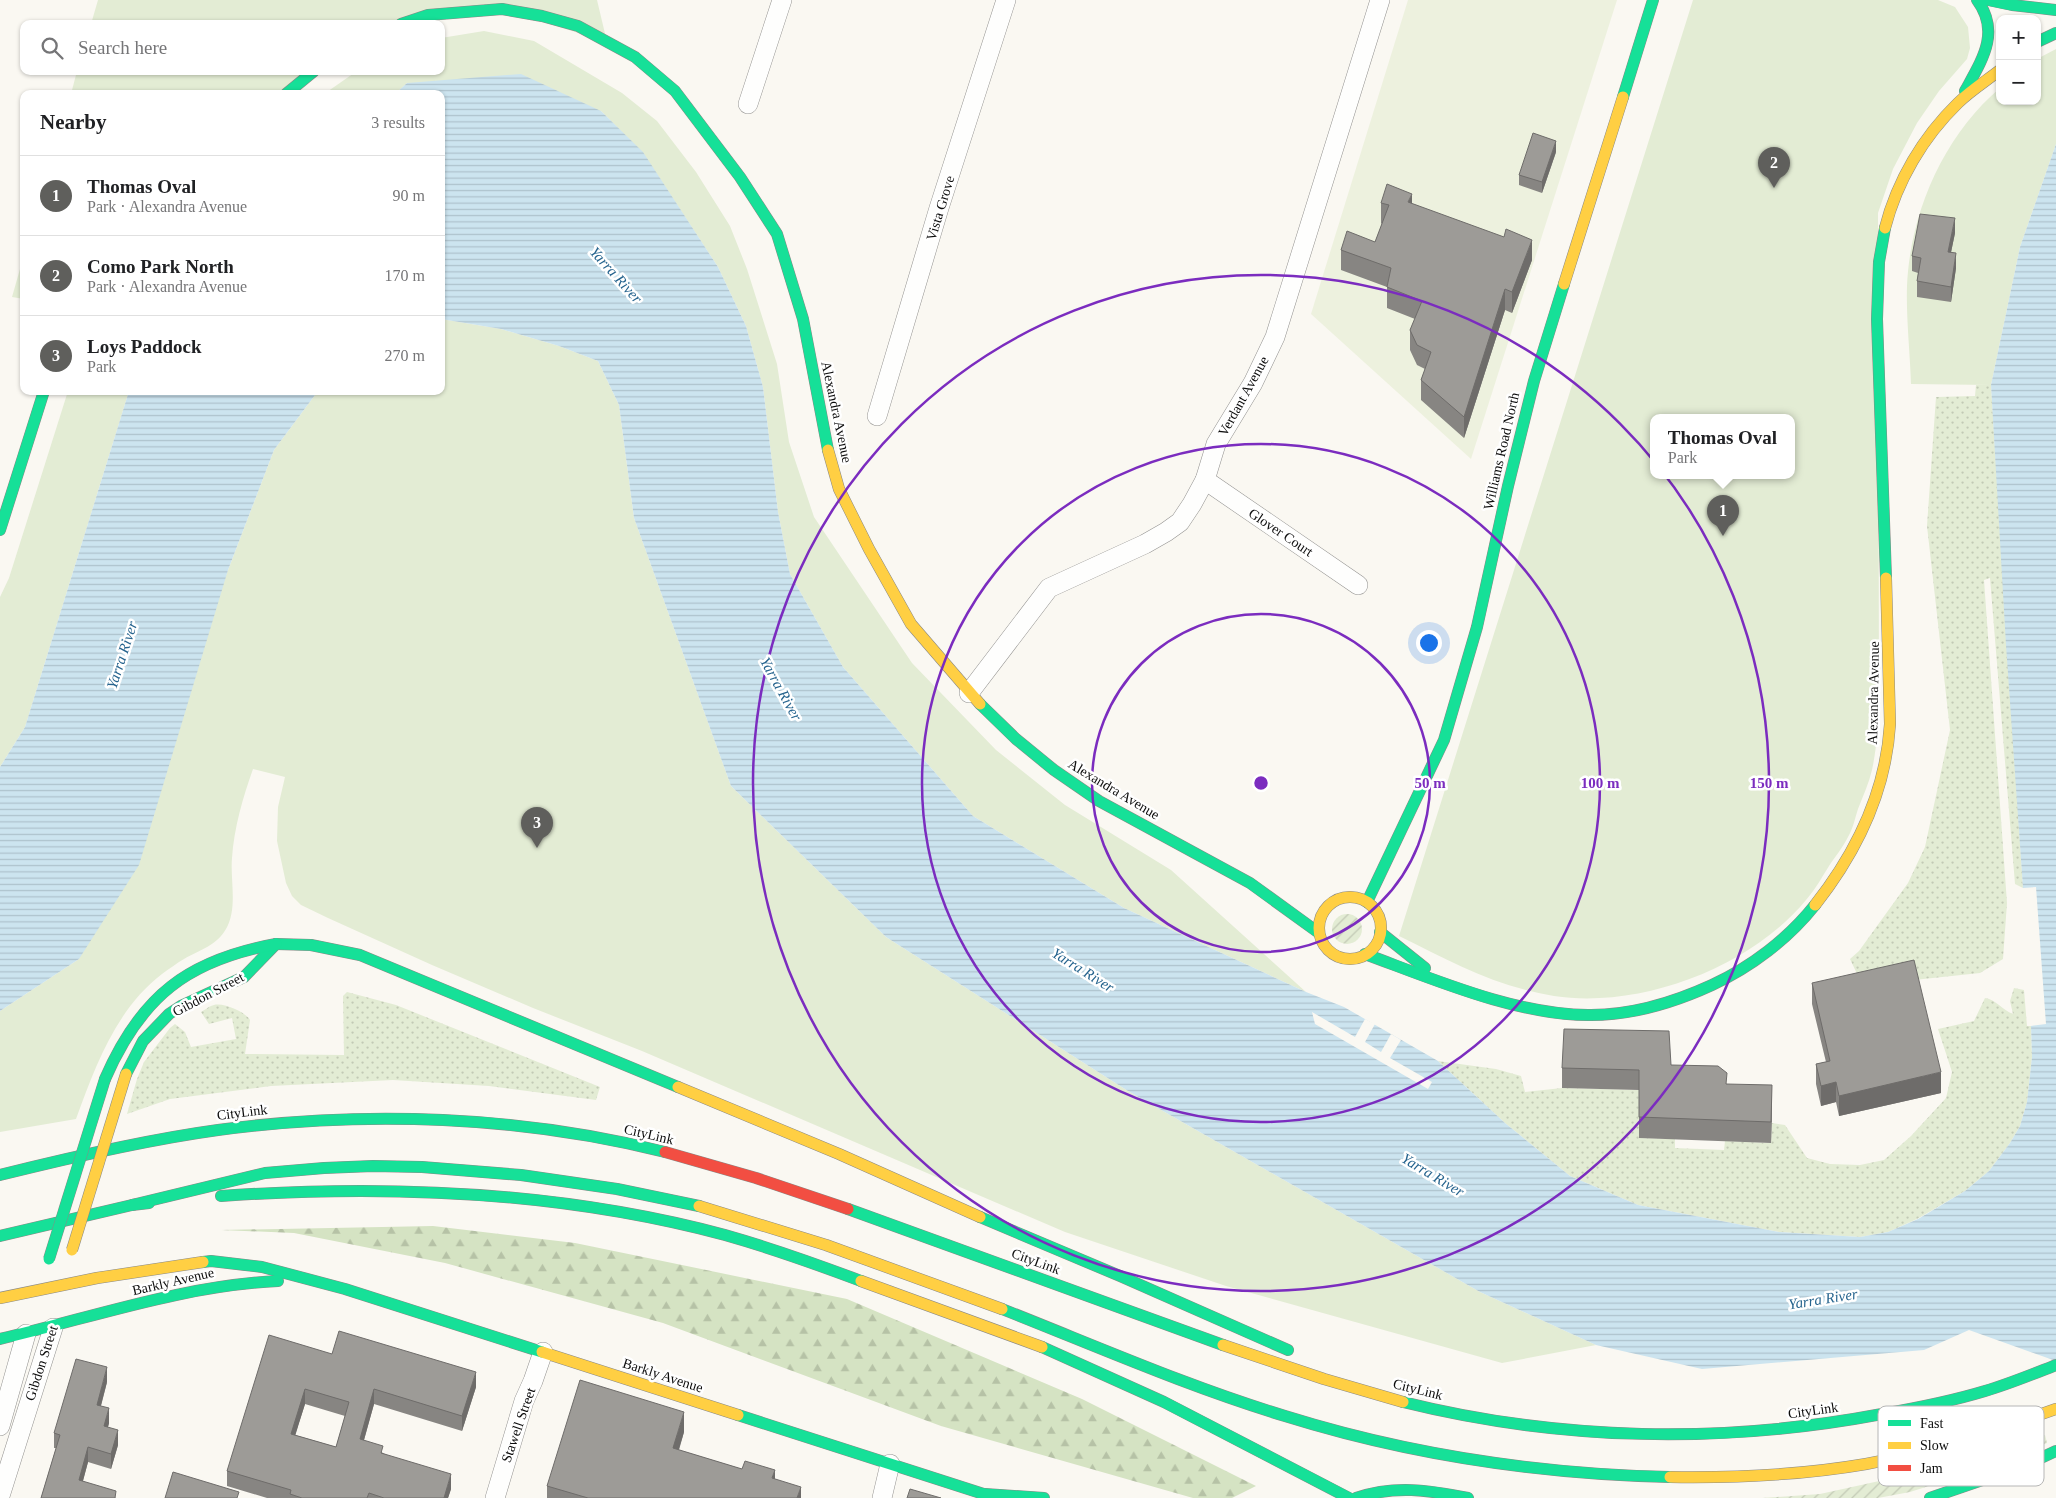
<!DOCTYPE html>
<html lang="en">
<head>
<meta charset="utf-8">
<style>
	:root { --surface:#fff; --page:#f2f2f2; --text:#202124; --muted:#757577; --line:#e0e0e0; --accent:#5f5f5c }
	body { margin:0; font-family:"Times New Roman",serif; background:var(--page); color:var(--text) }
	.controls { position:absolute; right:15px; top:15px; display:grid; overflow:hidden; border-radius:10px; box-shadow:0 1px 4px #0004 }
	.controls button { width:45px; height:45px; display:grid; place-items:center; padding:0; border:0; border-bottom:1px solid var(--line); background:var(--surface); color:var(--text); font:25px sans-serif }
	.you { position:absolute; left:1428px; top:642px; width:18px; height:18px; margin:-12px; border:4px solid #fff; border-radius:50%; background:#1a73e8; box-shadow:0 0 0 8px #1a73e833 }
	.badge { display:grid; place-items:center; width:32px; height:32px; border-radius:50%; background:var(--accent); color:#fff; font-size:16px; font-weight:700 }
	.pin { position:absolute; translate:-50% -41px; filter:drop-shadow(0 1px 2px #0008) }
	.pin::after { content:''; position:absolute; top:26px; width:18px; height:15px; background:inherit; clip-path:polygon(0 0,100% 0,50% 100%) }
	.popup { position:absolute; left:1650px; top:414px; width:145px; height:65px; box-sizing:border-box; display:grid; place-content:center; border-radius:10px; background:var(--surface); filter:drop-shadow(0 1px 4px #0005); font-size:16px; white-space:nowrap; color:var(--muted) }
	.popup b { font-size:19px; color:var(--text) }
	.popup::after { content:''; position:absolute; left:50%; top:100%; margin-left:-10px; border:10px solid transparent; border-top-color:var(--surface) }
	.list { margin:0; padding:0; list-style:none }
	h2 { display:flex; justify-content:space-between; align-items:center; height:65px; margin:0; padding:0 20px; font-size:21px }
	h2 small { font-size:16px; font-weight:400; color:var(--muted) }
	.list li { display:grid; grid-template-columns:32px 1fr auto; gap:15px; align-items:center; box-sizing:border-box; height:80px; padding:0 20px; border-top:1px solid var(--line) }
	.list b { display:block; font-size:19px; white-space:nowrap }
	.list p { margin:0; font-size:16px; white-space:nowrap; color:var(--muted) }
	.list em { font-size:16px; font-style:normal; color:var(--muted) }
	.icon { flex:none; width:28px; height:28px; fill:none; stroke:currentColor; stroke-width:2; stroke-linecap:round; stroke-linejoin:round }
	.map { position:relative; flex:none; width:2056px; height:1498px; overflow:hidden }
	.search { position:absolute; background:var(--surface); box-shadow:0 1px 4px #0004; left:20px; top:20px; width:425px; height:55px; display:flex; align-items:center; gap:12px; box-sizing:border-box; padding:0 18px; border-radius:10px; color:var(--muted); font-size:19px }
	.panel { position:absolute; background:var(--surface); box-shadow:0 1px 4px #0004; left:20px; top:90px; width:425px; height:305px; border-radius:10px }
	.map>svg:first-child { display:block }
</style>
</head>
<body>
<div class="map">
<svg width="2056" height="1498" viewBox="0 0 2056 1498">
	<defs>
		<pattern id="grass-dots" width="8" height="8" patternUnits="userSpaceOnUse" patternTransform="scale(1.25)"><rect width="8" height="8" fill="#e3ecd4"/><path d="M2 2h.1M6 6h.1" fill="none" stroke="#c2c9b5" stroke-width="1.8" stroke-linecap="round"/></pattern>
		<pattern id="forest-firs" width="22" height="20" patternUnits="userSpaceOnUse" patternTransform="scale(1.25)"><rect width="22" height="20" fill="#d5e3c3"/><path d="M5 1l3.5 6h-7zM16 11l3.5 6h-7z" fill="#b6c2a6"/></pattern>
		<pattern id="garden-furrows" width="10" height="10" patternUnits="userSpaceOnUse" patternTransform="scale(1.25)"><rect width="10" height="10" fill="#e3ecd4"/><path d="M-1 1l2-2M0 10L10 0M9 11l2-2" fill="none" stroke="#c2c9b5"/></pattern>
		<pattern id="water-rules" width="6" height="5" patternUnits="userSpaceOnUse" patternTransform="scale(1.25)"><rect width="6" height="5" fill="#cce4ef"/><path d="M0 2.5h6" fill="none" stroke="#aec2cc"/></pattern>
	</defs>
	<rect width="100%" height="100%" fill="#faf8f2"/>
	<g fill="url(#grass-dots)">
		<polygon points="1976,385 1991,385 2023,888 2015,884 1990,578 1984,580 2007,903 2003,959 1980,973 1914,980 1859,978 1850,959 1859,951 1908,883 1925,847 1950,730 1927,526 1936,397 1975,396"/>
		<path d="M2014,988L2024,990L2027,1026H2031L2032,1057L2027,1102L2020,1126L2010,1143L1989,1171L1965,1191L1917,1219L1888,1232L1860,1237L1779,1232L1638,1205L1570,1176L1505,1123L1438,1061L1496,1069L1521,1076L1525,1092L1562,1088L1639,1090V1138L1675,1139V1148L1724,1150L1725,1141L1771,1143L1772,1123L1785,1125L1807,1158L1830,1164L1860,1165L1884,1160L1911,1136L1946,1098L1952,1072L1938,1029L1974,1021L1985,998C1997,1000 2002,1010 2013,1014L2010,1001Z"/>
		<path d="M347,992L396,1005L600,1087L596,1100L489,1086L393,1080L271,1086L170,1099L127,1114L137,1079L144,1062L170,1028L175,1024L185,1032L191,1047L236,1039L232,1018L209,1024L201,1012C205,1010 208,1007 211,1006C220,1000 246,1012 250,1020L245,1054L344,1055L343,996Z"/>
	</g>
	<polygon fill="url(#forest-firs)" points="433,1226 575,1243 847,1299 1082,1399 1256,1486 1232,1498 1193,1498 941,1426 663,1323 445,1263 294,1233 221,1230"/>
	<g fill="#e3ecd4" fill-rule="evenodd">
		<polygon points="98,0 597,0 607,42 502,9 401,24 91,24"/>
		<path d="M1693,0H1938L1955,7L1968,27L1970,48L1967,59L1939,91L1917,123L1893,169L1878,213L1879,702C1878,725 1877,747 1872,770C1869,783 1863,796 1858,809C1855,818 1853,829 1848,837C1843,847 1835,857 1829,866C1822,877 1815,890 1806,900C1750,968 1640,1009 1554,996C1494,986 1452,962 1399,936ZM1654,417H1792V475H1654Z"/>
		<polygon points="484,31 534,41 622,93 657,121 696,172 730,226 747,269 777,364 789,442 814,517 912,663 996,750 1065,805 1171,870 1306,992 1124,908 973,816 843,667 790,574 778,512 763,387 746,326 718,267 643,153 601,111 407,83 395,94 324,94 357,71 441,71 441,38"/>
		<path d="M2056,49V144L2020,247L1991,385L1911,384C1910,352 1906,318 1907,286C1910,213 1944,135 2000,88V101H2037V59Z"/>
		<polygon points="77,71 314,71 286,94 71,94"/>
		<polygon points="24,255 24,299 12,297"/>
		<path d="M441,319L501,329L559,346L598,361L619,405L634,518L731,786L886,937L1128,1091L1480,1292L1596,1345L1502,1363L1226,1286L1065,1232L642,1051L533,1008L432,965L328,918L301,905L292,896L286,883L277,841L278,807L285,777L253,769C243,797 234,828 232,858C230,880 238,908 226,929C217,945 200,950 184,959C177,963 169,969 162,974C116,1009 95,1067 76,1119L0,1132V1011L79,959L274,450L318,391H441Z"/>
		<polygon points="68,391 129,391 25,727 0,767 0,597 9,578"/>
	</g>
	<g fill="url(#garden-furrows)">
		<circle cx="1347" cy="929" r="15"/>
		<polygon points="2045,1435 2047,1443 1979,1470 1910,1492 1878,1498 1762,1498 1820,1494 1893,1478 1973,1457"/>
	</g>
	<polygon fill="#edf1de" points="1408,0 1617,0 1471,459 1311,314"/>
	<g fill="url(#water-rules)">
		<polygon points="521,74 601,111 643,152 718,267 746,326 763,387 778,512 790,574 843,667 973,816 1124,908 1306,992 1344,1007 1438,1061 1505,1123 1570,1176 1638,1205 1779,1232 1860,1237 1888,1232 1918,1219 1965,1191 1989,1171 2010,1143 2020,1126 2027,1102 2032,1057 2031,1026 2046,1024 2036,887 2023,888 2006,645 1991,385 2020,247 2056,144 2056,1361 1969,1330 1924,1350 1702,1369 1596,1345 1480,1292 1128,1091 886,937 731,786 634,518 619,405 598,361 559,346 501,329 441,319 441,94 395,94 407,83"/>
		<polygon points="129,391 318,391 274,450 228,570 139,865 79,959 0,1011 0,767 25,727"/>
	</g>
	<polygon fill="#faf8f2" points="1312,1012 1355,1037 1365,1019 1375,1024 1365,1042 1381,1052 1391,1034 1401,1040 1390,1058 1432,1082 1428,1089 1315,1024"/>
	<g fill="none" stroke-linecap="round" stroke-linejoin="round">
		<defs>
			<g id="street">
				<polyline points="748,104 782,0"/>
				<polyline points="877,416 939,208 1006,0"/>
				<polyline points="1205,480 1358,585"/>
				<polyline points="969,693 1049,588 1145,544 1166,532 1180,522 1192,504 1205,480 1216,444 1253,383 1275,337 1380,0"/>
				<polyline points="0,1426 26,1334"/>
				<polyline points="0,1496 53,1328"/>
				<polyline points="495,1498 524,1401 533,1381 543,1352"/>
				<polyline points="882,1498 890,1464"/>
			</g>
			<g id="fast">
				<polyline points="1988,0 2012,5 2056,10"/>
				<polyline points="401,24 428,15 502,9 542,16 578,26 635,57 675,91 740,177 777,234 803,319 828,450"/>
				<polyline points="2037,42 2056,33"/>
				<path d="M1965,91C1982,60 2001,32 1977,0"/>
				<polyline points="286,94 314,71"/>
				<polyline points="1623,97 1653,0"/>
				<polyline points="1885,228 1879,262 1877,319 1886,578"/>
				<polyline points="0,530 44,391"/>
				<polyline points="980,704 1016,739 1054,770 1099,801 1250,883 1319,933"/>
				<polyline points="1367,902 1444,740 1477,627 1508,486 1534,381 1564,284"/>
				<polyline points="1380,932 1425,968"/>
				<polyline points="276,944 311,945 360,955 678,1087"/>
				<path d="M1365,954C1433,979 1518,1016 1591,1015C1632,1015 1675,1002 1712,985C1751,967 1788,939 1815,905"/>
				<polyline points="126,1074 143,1041 169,1014 181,1006 244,977 276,944"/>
				<path d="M105,1079C141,996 188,960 276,944"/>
				<path d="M0,1175C72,1157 145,1140 218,1130C366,1110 521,1116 665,1152"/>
				<path d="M221,1196C390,1184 561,1191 725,1235C771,1248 816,1264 861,1281"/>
				<polyline points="132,1205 265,1173 324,1168 373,1166 422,1167 521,1175 617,1189 699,1206"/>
				<polyline points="848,1209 1223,1345"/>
				<polyline points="980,1217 1120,1276 1288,1350"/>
				<polyline points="0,1236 132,1205 149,1203"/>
				<polyline points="203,1262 211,1261 262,1267 345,1289 542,1352"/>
				<path d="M1002,1309C1096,1346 1189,1387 1285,1416C1410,1455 1540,1474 1670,1477"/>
				<path d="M0,1339C94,1317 181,1286 278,1281"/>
				<polyline points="1042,1347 1164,1402 1349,1498"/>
				<path d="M1403,1402C1560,1441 1723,1444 1882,1414C1917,1408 1952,1401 1985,1391C2009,1384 2033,1374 2056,1365"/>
				<polyline points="738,1415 996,1498"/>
				<polyline points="985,1494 1044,1498"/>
				<path d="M1356,1498C1394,1485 1429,1490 1468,1498"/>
				<polyline points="1930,1498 2026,1465 2056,1451"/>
			</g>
			<g id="slow">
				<path d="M1885,228C1897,181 1923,137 1958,103C1970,91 1986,81 2000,70"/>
				<polyline points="1564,284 1623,97"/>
				<polyline points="828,450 839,489 869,549 911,624 980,704"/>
				<circle cx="1350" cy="928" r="31"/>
				<path d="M1815,905C1856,853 1886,791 1890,724L1886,578"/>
				<polyline points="678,1087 839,1154 980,1217"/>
				<polyline points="699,1206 826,1245 1002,1309"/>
				<polyline points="861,1281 1042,1347"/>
				<polyline points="0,1298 97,1278 203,1262"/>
				<polyline points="1223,1345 1324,1379 1403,1402"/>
				<polyline points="542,1352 738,1415"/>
				<path d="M1670,1477C1735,1478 1802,1475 1866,1464C1931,1452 1994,1431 2056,1409"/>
			</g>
			<polyline id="jam" points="665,1152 756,1178 848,1209"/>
		</defs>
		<use href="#street" stroke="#939290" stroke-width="20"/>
		<use href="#fast" stroke="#8a8986" stroke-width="12"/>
		<use href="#slow" stroke="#8a8986" stroke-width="12"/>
		<use href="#jam" stroke="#8a8986" stroke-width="12"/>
		<use href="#street" stroke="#fefefd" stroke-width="19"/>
		<use href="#fast" stroke="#16e098" stroke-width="11"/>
		<use href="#slow" stroke="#ffcf43" stroke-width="11"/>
		<use href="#jam" stroke="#f24e42" stroke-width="11"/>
		<defs>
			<polyline id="fast-bridge" points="49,1259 105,1079"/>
			<polyline id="slow-bridge" points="72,1250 126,1074"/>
		</defs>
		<use href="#fast-bridge" stroke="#8a8986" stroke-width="12" stroke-linecap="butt"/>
		<use href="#slow-bridge" stroke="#8a8986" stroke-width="12" stroke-linecap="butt"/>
		<use href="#fast-bridge" stroke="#16e098" stroke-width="11"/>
		<use href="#slow-bridge" stroke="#ffcf43" stroke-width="11"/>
	</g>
	<g fill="#878582" fill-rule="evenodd">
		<polygon points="1556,152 1542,193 1519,185 1519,175"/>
		<polygon points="1381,203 1412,204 1532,260 1512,313 1505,310 1464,438 1421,400 1421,380 1425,369 1417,365 1410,350 1410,330 1415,319 1387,308 1387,287 1341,270 1341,250 1375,242 1382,224 1381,223"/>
		<polygon points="1955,233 1951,252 1956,268 1951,302 1917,297 1917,281 1918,273 1912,271 1912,256"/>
		<polygon points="1812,983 1941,1093 1839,1116 1836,1102 1821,1106 1816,1084 1816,1064 1826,1062 1812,1004"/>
		<polygon points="1671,1065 1727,1084 1772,1106 1771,1143 1639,1138 1639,1090 1562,1088 1562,1068"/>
		<path d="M332,1354L476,1387L462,1431L374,1404L364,1440L383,1453L451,1489L448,1498H267L227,1486V1471ZM305,1404L345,1416L336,1447L295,1435Z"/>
		<polygon points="107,1382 101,1406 109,1423 108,1427 118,1445 111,1469 88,1462 83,1481 116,1498 41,1498 56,1448 54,1448 54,1433"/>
		<polygon points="684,1432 679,1450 775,1479 801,1498 547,1498 547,1486"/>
	</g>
	<g fill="#6e6c6a">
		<polygon points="1556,141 1556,152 1542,193 1542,182"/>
		<polygon points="1412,194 1412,214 1408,202"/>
		<polygon points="1955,218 1955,233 1948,267 1948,252"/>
		<polygon points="1532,240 1532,260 1512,313 1512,292"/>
		<polygon points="1956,253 1956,268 1951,302 1951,287"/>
		<polygon points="1505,289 1505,310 1464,438 1464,417"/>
		<polygon points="1941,1072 1941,1093 1839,1116 1839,1096"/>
		<polygon points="1836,1082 1836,1102 1821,1106 1821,1086"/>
		<polygon points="1772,1085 1772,1106 1771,1143 1771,1122"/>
		<polygon points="107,1367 107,1382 97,1420 97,1405"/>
		<polygon points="476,1372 476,1387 462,1431 462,1416"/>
		<polygon points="305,1389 305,1404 291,1449 291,1434"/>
		<polygon points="374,1389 374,1404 360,1454 360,1439"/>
		<polygon points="109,1408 109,1423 104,1441 104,1426"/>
		<polygon points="684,1412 684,1432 673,1468 673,1448"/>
		<polygon points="118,1430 118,1445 111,1469 111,1454"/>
		<polygon points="88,1447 88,1462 79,1495 79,1480"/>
		<polygon points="775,1470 775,1490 772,1478"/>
		<polygon points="451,1474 451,1489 448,1498 444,1498"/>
		<polygon points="801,1487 801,1498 797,1498"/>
	</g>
	<g fill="#9d9b97" stroke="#6e6c6a" fill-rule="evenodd">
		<polygon points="1533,133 1556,141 1542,182 1519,175"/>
		<polygon points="1387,184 1412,194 1408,202 1504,237 1506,229 1532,240 1512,292 1505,289 1464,417 1421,380 1431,352 1417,345 1410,330 1422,301 1387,287 1391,268 1341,250 1347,231 1375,242 1389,205 1381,203"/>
		<polygon points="1920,214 1955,218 1948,252 1956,253 1951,287 1917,281 1921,258 1912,256"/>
		<polygon points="1914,960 1941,1072 1839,1096 1836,1082 1821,1086 1816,1064 1830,1061 1812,983"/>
		<polygon points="1564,1029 1669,1031 1671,1065 1718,1066 1727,1073 1726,1084 1772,1085 1771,1122 1639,1117 1639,1070 1562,1068"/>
		<path d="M339,1331L476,1372L462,1416L374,1389L360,1439L383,1446L381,1453L451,1474L444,1498H384L369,1493L367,1498H302L290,1494L291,1490L227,1471L269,1335L332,1354ZM305,1389L349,1402L336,1447L291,1434Z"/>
		<polygon points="76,1359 107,1367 97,1405 109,1408 104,1426 118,1430 111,1454 88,1447 79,1480 116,1491 115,1498 41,1498 60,1435 54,1433"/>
		<polygon points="580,1380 684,1412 673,1448 742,1469 745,1461 775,1470 772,1478 801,1487 797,1498 588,1498 547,1486"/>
		<polygon points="173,1472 239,1492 237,1498 165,1498"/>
		<polygon points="910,1489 941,1498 907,1498"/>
	</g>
	<g fill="none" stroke="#7b2cbf" stroke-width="2.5">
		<circle cx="1261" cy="783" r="169"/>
		<circle cx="1261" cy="783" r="339"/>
		<circle cx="1261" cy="783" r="508"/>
	</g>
	<g text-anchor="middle" stroke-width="5" stroke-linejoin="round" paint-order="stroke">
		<g font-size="14" fill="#0c0c0c" stroke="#fff">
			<text transform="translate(940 208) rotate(-73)" y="5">Vista Grove</text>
			<text transform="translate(1243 396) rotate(-61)" y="5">Verdant Avenue</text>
			<text transform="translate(837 412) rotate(78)" y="5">Alexandra Avenue</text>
			<text transform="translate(1501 451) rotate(-77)" y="5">Williams Road North</text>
			<text transform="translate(1281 532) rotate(34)" y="5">Glover Court</text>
			<text transform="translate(1873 693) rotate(-89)" y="5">Alexandra Avenue</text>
			<text transform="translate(1114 789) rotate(31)" y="5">Alexandra Avenue</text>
			<text transform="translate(208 994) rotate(-28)" y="5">Gibdon Street</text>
			<text transform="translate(242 1112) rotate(-7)" y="5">CityLink</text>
			<text transform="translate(649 1134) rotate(13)" y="5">CityLink</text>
			<text transform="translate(1036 1261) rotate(20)" y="5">CityLink</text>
			<text transform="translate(173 1281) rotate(-13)" y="5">Barkly Avenue</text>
			<text transform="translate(41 1363) rotate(-72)" y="5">Gibdon Street</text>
			<text transform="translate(663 1375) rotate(18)" y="5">Barkly Avenue</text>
			<text transform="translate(1418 1389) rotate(14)" y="5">CityLink</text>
			<text transform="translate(1813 1410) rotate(-8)" y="5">CityLink</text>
			<text transform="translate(518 1425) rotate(-71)" y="5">Stawell Street</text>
		</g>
		<g font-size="15" font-style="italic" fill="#26648e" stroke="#fff">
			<text transform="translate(616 275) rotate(48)" y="5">Yarra River</text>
			<text transform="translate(122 655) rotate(-72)" y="5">Yarra River</text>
			<text transform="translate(781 689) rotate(61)" y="5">Yarra River</text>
			<text transform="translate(1083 970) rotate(32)" y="5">Yarra River</text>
			<text transform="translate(1433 1175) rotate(31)" y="5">Yarra River</text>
			<text transform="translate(1823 1299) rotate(-9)" y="5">Yarra River</text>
		</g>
	</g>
	<rect x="1878" y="1406" width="166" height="80" rx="8" fill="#fff" stroke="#b6b6b6" stroke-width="1"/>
	<rect x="1888" y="1420" width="23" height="6" fill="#16e098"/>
	<rect x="1888" y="1442" width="23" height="7" fill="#ffcf43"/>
	<rect x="1888" y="1465" width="23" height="6" fill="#f24e42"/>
	<g font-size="14" fill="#0c0c0c">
		<text x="1920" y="1428">Fast</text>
		<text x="1920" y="1450">Slow</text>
		<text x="1920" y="1473">Jam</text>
	</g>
	<circle cx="1261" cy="783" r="8" fill="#7b2cbf" stroke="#fff" stroke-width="2.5"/>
	<g font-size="15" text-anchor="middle" font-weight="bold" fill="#7b2cbf" stroke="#fff" stroke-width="5" stroke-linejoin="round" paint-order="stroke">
		<text x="1430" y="788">50 m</text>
		<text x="1600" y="788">100 m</text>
		<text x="1769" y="788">150 m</text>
	</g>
</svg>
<div class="controls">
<button>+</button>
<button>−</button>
</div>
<div class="you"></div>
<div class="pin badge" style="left:1723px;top:536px">1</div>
<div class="popup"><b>Thomas Oval</b>Park</div>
<div class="pin badge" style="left:1774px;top:188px">2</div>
<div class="pin badge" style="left:537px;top:848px">3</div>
<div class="search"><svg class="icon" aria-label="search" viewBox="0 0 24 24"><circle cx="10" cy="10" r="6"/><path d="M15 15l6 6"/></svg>Search here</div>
<section class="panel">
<h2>Nearby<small>3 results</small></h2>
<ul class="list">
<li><span class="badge">1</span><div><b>Thomas Oval</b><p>Park · Alexandra Avenue</p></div><em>90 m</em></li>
<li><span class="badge">2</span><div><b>Como Park North</b><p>Park · Alexandra Avenue</p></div><em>170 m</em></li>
<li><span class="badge">3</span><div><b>Loys Paddock</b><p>Park</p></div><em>270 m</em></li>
</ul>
</section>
</div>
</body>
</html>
